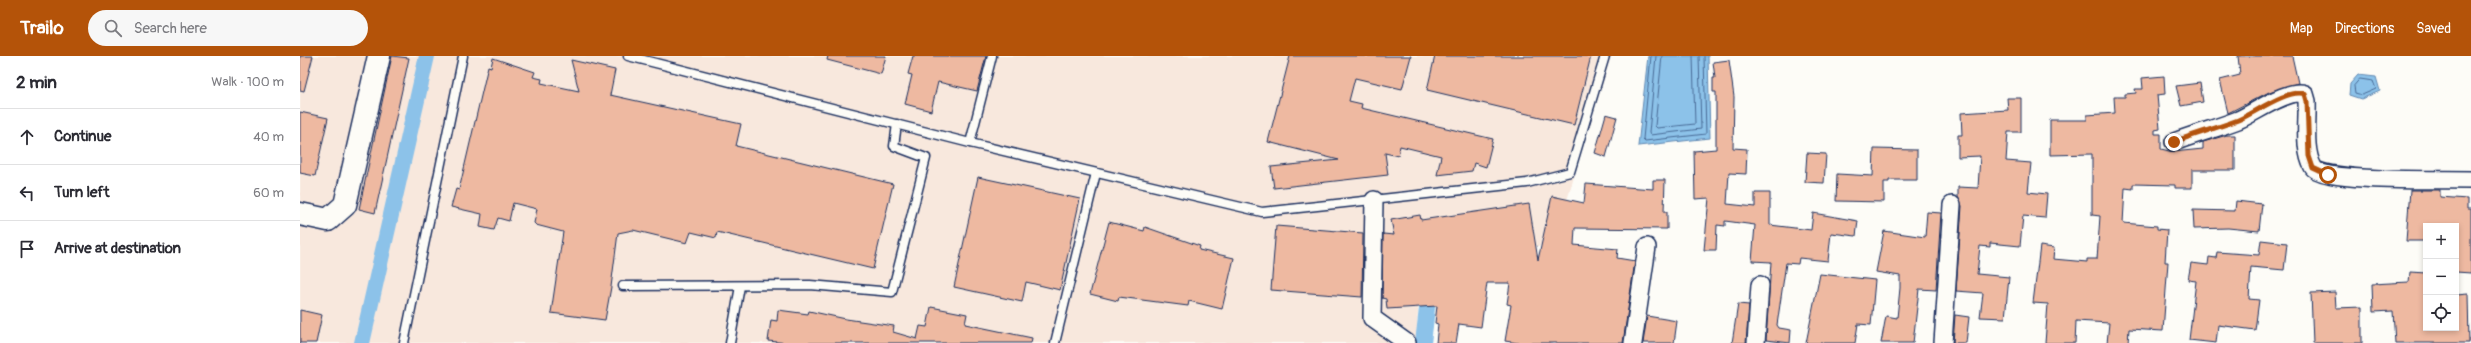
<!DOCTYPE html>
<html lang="en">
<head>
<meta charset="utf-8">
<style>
	:root { --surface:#fff; --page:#f7f7f7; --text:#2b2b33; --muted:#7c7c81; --line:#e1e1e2; --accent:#b45309 }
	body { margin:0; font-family:Pangolin,sans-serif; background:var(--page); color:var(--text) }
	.controls { position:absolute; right:12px; bottom:12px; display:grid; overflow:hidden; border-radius:0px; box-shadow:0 2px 6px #0003 }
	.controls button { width:36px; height:36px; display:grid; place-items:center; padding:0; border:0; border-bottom:1px solid var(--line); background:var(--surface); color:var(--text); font:20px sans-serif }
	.stop { position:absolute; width:12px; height:12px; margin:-9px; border:3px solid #b45309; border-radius:50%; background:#fff }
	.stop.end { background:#b45309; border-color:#fff; box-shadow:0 1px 4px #0008 }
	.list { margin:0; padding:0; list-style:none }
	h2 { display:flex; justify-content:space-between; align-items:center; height:52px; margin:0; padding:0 16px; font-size:17px }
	h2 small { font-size:13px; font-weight:400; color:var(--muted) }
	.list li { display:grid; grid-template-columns:26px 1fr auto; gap:12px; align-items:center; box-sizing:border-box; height:56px; padding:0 16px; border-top:1px solid var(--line) }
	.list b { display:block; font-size:15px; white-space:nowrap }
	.list em { font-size:13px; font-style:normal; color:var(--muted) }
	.icon { flex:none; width:22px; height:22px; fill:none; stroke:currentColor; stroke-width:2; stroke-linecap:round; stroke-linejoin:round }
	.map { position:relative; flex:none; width:2171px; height:287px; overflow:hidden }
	header { display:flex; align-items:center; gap:24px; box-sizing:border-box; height:56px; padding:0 20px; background:var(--accent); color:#fff }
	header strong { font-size:19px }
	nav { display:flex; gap:22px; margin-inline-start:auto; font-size:14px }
	.search { width:280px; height:36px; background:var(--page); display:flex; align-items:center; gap:10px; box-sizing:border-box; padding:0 14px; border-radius:22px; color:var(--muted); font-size:15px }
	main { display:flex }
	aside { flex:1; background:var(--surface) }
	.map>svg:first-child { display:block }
</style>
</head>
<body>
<header>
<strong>Trailo</strong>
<div class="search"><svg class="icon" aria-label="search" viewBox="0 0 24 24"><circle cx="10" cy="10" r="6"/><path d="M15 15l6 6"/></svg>Search here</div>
<nav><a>Map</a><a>Directions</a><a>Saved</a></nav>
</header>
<main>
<aside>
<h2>2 min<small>Walk · 100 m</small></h2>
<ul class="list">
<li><svg class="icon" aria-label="ahead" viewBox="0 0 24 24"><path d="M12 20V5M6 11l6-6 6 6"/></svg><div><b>Continue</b></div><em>40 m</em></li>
<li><svg class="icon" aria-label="left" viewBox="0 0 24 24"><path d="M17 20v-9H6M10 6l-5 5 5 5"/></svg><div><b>Turn left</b></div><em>60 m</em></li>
<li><svg class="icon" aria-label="arrive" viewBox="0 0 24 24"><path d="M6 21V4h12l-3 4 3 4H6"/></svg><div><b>Arrive at destination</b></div></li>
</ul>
</aside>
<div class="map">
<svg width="2171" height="287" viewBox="0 0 2171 287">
	<rect width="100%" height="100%" fill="#fdfcf7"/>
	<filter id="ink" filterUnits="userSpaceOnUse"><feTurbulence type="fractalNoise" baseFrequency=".025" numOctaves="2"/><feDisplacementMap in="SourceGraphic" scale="8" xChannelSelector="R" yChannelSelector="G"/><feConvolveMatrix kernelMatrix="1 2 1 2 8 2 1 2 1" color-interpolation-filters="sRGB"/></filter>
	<g filter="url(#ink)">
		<polygon fill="#f8e8dd" points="0,0 1311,0 1253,190 1122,190 1116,287 0,287"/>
		<g fill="#8cc2e9" stroke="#5f87b1">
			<polygon points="1348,0 1408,0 1410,82 1338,90"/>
			<polygon points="2058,19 2076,21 2080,35 2061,43 2049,39 2050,28"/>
		</g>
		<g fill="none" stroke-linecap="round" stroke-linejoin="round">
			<g stroke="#486a96" stroke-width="1">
				<polyline points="1351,0 1343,83 1345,85 1406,78 1404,0"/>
				<polyline points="1356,0 1349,77 1350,79 1401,73 1399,0"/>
				<polyline points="1362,0 1355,70 1357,72 1395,68 1393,0"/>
				<polygon points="2060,23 2073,25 2076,33 2062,39 2055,37 2054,30"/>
			</g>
			<g stroke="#8cc2e9" stroke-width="16">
				<polyline points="62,287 127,0"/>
				<polyline points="1123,287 1129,235"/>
			</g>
		</g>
		<g fill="#eeb9a1" stroke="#1b2f5e">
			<polygon points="0,0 13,0 4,35 0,34"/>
			<polygon points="92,0 109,2 75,157 59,153"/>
			<polygon points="528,0 586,0 581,18 527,4"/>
			<polygon points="613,0 686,0 677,35 638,26 631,55 605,48 612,19 608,18"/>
			<polygon points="990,0 1111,0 1102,33 1055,22 1049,45 1062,48 1061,52 1193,83 1186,111 1174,107 1172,115 1137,119 1141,100 1100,90 1098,100 1085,97 1088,119 974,132 971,111 1039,104 968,86"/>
			<polygon points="1135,0 1291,0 1274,69 1127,34"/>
			<polygon points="1938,0 1992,0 1998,27 1969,36 1928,57 1920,24 1940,19"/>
			<polygon points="193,2 235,16 233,21 242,23 241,27 279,35 271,4 315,14 310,39 441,68 436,90 593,128 573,213 417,176 416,182 391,176 387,187 333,174 318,177 311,231 305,264 251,257 263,176 236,169 234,167 237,153 213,147 209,165 198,162 194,174 180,171 182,158 151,151 156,133 159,134 188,10 191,11"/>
			<polygon points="1429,4 1434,41 1433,92 1447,93 1446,118 1429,117 1427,148 1455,151 1455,137 1470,137 1470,169 1511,174 1513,157 1558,165 1556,180 1531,177 1528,205 1499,202 1498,208 1486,207 1477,269 1479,272 1491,274 1490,287 1466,284 1471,206 1452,205 1455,169 1425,165 1425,170 1417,169 1416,194 1404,194 1409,142 1395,143 1394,95 1416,93 1416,36 1413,36 1413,22 1415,22 1413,6"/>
			<polygon points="1864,20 1865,38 1857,39 1860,73 1855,74 1855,78 1861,78 1861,93 1873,96 1903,93 1903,86 1927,79 1935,79 1935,114 1892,114 1892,132 1875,132 1875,129 1833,128 1833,133 1825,132 1823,167 1857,170 1857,173 1867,174 1865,206 1868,206 1863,275 1829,273 1828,287 1807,287 1809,267 1776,265 1775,287 1745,287 1748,248 1733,247 1740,190 1754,192 1753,203 1787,206 1787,203 1797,203 1800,160 1792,159 1792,98 1750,99 1750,64 1787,64 1787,59 1815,57 1814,41 1825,41 1825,38 1836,37 1835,33 1843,33 1842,22"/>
			<polygon points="1900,27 1903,46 1881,50 1876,30"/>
			<polygon points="1707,42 1721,42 1721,76 1708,76 1706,105 1731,107 1728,136 1747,138 1745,162 1723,160 1720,190 1690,187 1690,191 1680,190 1677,218 1709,221 1705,262 1680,261 1683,237 1656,235 1662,150 1658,141 1658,131 1678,132 1680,100 1658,101 1658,79 1662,79 1661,57 1708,54"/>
			<polygon points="0,56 28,62 15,120 0,117"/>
			<polygon points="1306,58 1317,61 1306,101 1295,97"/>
			<polygon points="1574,93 1617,94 1617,124 1589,124 1589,126 1584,126 1584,146 1536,145 1537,118 1573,120"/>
			<polygon points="1507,97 1526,98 1524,127 1505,126"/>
			<polygon points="678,121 780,143 760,234 726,226 722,246 654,231"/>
			<polygon points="1353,124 1365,124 1364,156 1367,156 1367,173 1275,172 1274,189 1318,193 1317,202 1335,205 1323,287 1218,287 1205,285 1211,249 1207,248 1210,227 1187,227 1181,271 1159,268 1156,287 1136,287 1138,268 1135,267 1137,250 1087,253 1086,243 1082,242 1083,178 1094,179 1091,164 1120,159 1121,164 1229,148 1238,204 1252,140 1284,147 1286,128 1353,133"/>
			<polygon points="2110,134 2140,134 2140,141 2167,143 2167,153 2171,153 2171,217 2156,216 2156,170 2126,170 2126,185 2106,185"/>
			<polygon points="1936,145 1962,148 1959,175 1928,172 1894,173 1893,154 1935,155"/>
			<polygon points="1627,156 1641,157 1636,234 1619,233 1613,287 1581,287 1586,260 1597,262 1600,232 1600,220 1576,216 1584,175 1625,181"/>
			<polygon points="809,166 844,175 845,171 900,190 899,194 934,202 922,253 889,245 888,250 819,241 818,245 790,238"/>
			<polygon points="976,170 1063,177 1062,241 971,234"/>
			<polygon points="1961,184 1987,187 1984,214 1951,211 1949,243 1959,244 1955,274 1918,269 1916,287 1889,284 1896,225 1888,224 1891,207 1908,209 1909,201 1916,202 1917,196 1959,199"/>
			<polygon points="2110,216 2126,217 2126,272 2156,272 2156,239 2168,238 2169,287 2095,287 2093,255 2073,256 2072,228 2109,226"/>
			<polygon points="1520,218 1575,224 1571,269 1558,268 1555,287 1506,287"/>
			<polygon points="2035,236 2036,252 2062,251 2062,287 2013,287 2011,237"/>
			<polygon points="1438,248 1449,249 1446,287 1432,287"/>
			<polygon points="631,251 667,258 665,268 732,282 731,287 488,287 468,285 471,264 477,265 478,254 508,258 509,255 546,263 594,270 593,276 617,283 620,270 627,271"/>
			<polygon points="0,254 22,259 16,287 0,287"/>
			<polygon points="1655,259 1669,261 1666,287 1653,287"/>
			<polygon points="1347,260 1377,265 1374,287 1343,287"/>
		</g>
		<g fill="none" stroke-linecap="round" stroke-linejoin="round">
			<defs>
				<g id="lane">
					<polyline points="328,0 670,87 962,156 1227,127 1270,116 1305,0"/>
					<polyline points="670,87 692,0"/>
					<polyline points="323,230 510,229 592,236 626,102 594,90 597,68"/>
					<polyline points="104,287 163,0"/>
					<polyline points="430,287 440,230"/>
					<polyline points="755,287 796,117"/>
				</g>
				<g id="street">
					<path d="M1874,86C1895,78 1917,72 1938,64C1955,57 1988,32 2005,38L2007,45C2008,65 2003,93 2013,111C2022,127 2148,123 2171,124"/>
					<polyline points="1074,144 1072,262 1107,287"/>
					<polyline points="1333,287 1347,191"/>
					<polyline points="1456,287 1460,229"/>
					<polyline points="1643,287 1652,149"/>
				</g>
				<polyline id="secondary" points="0,158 28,164 45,149 79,0"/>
			</defs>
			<use href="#lane" stroke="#1b2f5e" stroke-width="11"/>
			<use href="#street" stroke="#1b2f5e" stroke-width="20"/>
			<use href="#secondary" stroke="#1b2f5e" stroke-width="25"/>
			<use href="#lane" stroke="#fdfcf7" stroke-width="8"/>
			<use href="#street" stroke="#fdfcf7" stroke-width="17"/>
			<use href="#secondary" stroke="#fdfcf7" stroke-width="22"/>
		</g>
	</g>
	<g fill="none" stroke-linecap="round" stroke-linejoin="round" filter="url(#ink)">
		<path stroke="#b45309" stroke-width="5" d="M1874,86C1895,78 1917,72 1938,64C1955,57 1988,32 2005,38L2007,45L2009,100L2013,112L2028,119"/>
	</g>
</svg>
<div class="controls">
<button>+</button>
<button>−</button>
<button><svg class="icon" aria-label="locate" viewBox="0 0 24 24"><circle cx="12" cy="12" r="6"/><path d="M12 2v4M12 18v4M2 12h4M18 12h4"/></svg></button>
</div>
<div class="stop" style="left:2028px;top:119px"></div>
<div class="stop end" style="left:1874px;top:86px"></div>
</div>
</main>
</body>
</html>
